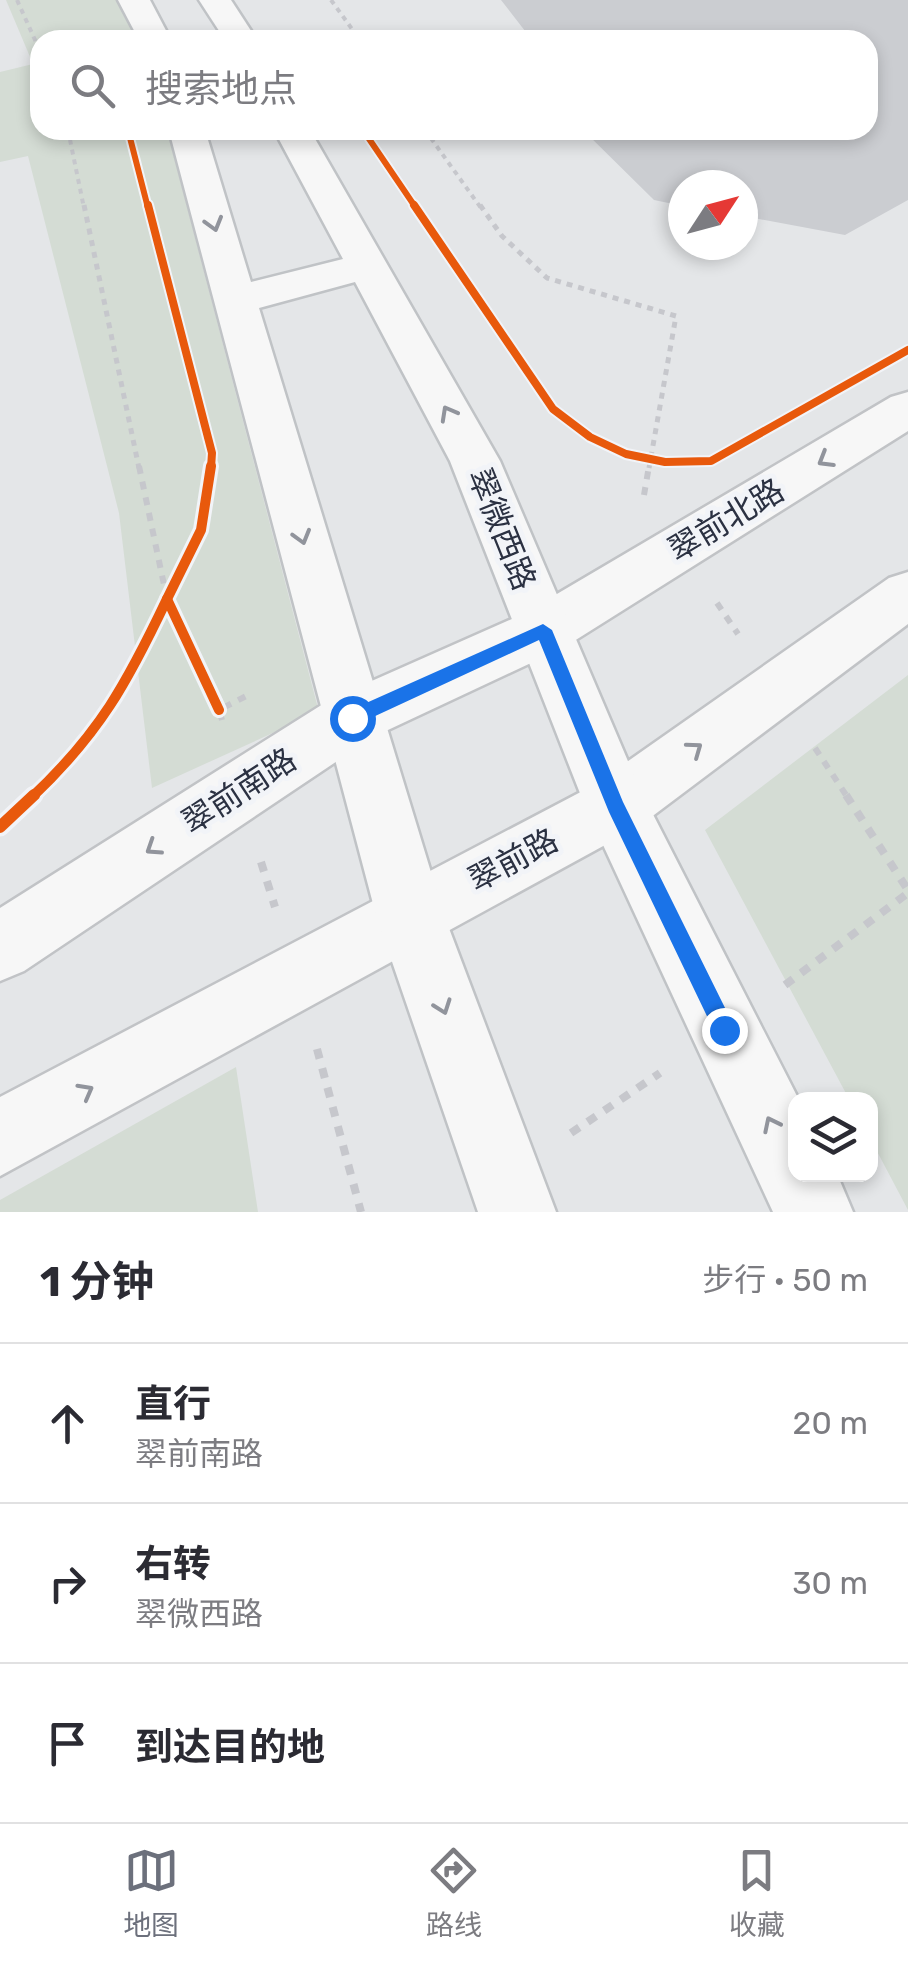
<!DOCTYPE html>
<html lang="zh">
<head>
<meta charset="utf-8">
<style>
	:root { --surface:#fff; --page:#f7f7f7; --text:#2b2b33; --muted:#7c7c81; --line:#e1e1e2; --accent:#6c707c }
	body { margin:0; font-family:Rubik,"Noto Sans SC",sans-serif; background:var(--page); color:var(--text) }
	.controls { position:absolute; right:30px; bottom:30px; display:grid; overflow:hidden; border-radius:20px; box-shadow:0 5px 15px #0003 }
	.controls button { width:90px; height:90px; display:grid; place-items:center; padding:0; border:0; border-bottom:2px solid var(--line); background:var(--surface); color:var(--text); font:50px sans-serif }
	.compass { position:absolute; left:668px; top:170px; width:90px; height:90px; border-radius:50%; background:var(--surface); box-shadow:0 5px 15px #0003; rotate:54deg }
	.stop { position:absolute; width:30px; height:30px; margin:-22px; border:8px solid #1a73e8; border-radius:50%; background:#fff }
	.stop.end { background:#1a73e8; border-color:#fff; box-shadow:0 2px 10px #0008 }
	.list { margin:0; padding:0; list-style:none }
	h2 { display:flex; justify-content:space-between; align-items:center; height:130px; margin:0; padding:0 40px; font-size:42px }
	h2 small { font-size:32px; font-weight:400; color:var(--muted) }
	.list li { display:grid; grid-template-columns:65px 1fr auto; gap:30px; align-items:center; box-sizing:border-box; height:160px; padding:0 40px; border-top:2px solid var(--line) }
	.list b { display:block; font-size:38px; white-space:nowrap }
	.list p { margin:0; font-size:32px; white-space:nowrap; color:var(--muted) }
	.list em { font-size:32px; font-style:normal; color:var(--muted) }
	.icon { flex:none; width:55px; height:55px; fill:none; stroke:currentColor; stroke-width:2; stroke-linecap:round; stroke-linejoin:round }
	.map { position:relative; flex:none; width:908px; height:1212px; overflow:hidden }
	.search { position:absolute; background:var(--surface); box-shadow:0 5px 15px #0003; left:30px; right:30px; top:30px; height:110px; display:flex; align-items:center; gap:25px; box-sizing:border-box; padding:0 35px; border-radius:30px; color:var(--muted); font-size:38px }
	.sheet { height:610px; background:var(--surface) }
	nav { display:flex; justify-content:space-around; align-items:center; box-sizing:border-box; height:140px; border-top:2px solid var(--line); background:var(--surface); font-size:28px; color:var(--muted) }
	nav a { display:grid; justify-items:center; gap:5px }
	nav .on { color:var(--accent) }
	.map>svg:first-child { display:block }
</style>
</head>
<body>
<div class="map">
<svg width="908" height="1212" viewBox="0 0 908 1212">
	<rect width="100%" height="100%" fill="#e4e6e8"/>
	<g fill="#d4dcd4">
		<polygon points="6,0 117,0 136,40 40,40 40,130 167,130 319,712 152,788 119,513 28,156 0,162 0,72 33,64"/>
		<polygon points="908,675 908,1210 871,1140 870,1100 849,1099 705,830"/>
		<polygon points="236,1067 258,1212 0,1212 0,1200"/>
	</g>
	<polygon fill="#cbcdd1" points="501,0 908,0 908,200 845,235 743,216 743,185 683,185 683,206 654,200 583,130 868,130 868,40 532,40"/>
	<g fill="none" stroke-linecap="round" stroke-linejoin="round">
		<defs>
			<g id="secondary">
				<polygon points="908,392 908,431 563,648 373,737 24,971 0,981 0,908 331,699 523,614 891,397"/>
				<polygon points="908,572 908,624 638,827 0,1176 0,1097 594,785 889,578"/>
			</g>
			<g id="primary">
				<polygon points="118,0 150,0 171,40 139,40"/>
				<polygon points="199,0 231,0 257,40 225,40"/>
				<polygon points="169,130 205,130 251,282 343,259 274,130 310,130 500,461 639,787 799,1100 796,1174 837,1174 853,1212 773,1212 585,806 450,461 355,282 259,308 444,915 556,1212 478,1212 376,915"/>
			</g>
		</defs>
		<use href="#secondary" stroke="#c1c3c6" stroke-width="5"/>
		<use href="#primary" stroke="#c0c3c6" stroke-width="5"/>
		<g stroke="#c6c7cc" stroke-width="4" stroke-dasharray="5 5" stroke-linecap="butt">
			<polyline points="17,0 40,51"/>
			<polyline points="331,0 360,40"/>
			<polyline points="68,130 84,208"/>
			<polyline points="425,130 481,208"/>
		</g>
		<g stroke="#c6c7cc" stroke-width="5" stroke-dasharray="6 6" stroke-linecap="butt">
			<polyline points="84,205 139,468"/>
			<polyline points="480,205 502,236 547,278 676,316 649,468"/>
		</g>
		<g stroke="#c6c7cc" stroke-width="6" stroke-dasharray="8 8" stroke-linecap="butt">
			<polyline points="139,466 167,599"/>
			<polyline points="644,495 649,466"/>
			<polyline points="717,603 738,634"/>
			<polyline points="222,720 219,710 252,693"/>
			<polyline points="815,748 848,798"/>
		</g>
		<g stroke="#c6c7cc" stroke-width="8" stroke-dasharray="10 10" stroke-linecap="butt">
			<polyline points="846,795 908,890"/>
			<polyline points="261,862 275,907"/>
			<polyline points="785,985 908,893"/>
			<polyline points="317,1049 361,1212"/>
			<polyline points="571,1133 660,1073"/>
		</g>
		<use href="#secondary" fill="#f7f7f7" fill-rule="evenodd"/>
		<use href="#primary" fill="#f7f7f7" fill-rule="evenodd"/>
		<defs>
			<g id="cycleway-far3">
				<polyline points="128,130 148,208"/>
				<polyline points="363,130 416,208"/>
			</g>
			<g id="cycleway-far2">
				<polyline points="148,205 212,453 211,468"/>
				<polyline points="414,205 553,409 590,437 626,454 665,462 711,461 908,350"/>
			</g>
			<g id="cycleway-far1">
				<polyline points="167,599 201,530 211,466"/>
				<path d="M31,798C100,733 127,683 167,599L219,710"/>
			</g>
			<polyline id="cycleway" points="0,827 34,795"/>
		</defs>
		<use href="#cycleway-far3" stroke="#f2f4f8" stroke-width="10"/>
		<use href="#cycleway-far2" stroke="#f2f4f8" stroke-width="12"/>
		<use href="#cycleway-far1" stroke="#f2f4f8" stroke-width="16"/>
		<use href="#cycleway" stroke="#f2f4f8" stroke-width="19"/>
		<use href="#cycleway-far3" stroke="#e8590c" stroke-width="6"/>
		<use href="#cycleway-far2" stroke="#e8590c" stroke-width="8"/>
		<use href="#cycleway-far1" stroke="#e8590c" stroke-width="10"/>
		<use href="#cycleway" stroke="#e8590c" stroke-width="12"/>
	</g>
	<defs><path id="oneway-chevron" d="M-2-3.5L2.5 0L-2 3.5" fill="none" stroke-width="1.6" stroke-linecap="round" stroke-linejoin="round" transform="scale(2.5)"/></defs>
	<g stroke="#91949c">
		<use href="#oneway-chevron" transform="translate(214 224) rotate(74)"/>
		<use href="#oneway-chevron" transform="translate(448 413) rotate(-119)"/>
		<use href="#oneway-chevron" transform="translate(825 460) rotate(149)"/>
		<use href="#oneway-chevron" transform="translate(302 537) rotate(74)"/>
		<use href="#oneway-chevron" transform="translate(695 749) rotate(-36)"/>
		<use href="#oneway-chevron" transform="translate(153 848) rotate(147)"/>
		<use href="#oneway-chevron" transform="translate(443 1007) rotate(70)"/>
		<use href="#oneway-chevron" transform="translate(86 1091) rotate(-29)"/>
		<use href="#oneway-chevron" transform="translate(771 1124) rotate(-116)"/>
	</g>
	<polygon fill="#1a73e8" points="543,624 552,630 623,802 732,1022 732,1037 717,1037 609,812 539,640 358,724 352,726 343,718 346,712"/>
	<g text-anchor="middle" stroke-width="10" stroke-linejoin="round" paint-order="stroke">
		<g font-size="32" fill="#2b3142" stroke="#f2f4f8">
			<text transform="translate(726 520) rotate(-31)" y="11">翠前北路</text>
			<text transform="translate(502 529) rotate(68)" y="11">翠微西路</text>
			<text transform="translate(239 791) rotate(-33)" y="11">翠前南路</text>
			<text transform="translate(513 860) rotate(-28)" y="11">翠前路</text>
		</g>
	</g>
</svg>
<div class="controls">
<button><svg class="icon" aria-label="layers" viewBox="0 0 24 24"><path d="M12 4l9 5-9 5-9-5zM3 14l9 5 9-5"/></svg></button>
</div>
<svg class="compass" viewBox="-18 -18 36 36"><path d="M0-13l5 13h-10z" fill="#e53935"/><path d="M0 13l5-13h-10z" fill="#7c7c81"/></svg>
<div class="stop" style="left:352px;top:718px"></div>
<div class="stop end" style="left:724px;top:1030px"></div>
<div class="search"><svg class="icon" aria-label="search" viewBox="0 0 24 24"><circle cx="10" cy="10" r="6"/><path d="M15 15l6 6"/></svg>搜索地点</div>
</div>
<section class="sheet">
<h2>1 分钟<small>步行 · 50 m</small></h2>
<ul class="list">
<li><svg class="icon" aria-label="ahead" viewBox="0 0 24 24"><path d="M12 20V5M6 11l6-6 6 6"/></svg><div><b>直行</b><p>翠前南路</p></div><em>20 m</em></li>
<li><svg class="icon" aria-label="right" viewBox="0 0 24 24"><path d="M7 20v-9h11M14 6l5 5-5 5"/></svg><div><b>右转</b><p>翠微西路</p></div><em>30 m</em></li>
<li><svg class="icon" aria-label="arrive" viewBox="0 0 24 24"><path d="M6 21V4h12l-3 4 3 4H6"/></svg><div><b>到达目的地</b></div></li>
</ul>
</section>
<nav>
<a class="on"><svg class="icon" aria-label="map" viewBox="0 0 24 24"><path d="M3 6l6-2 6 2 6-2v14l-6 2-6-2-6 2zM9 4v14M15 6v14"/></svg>地图</a>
<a><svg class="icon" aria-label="directions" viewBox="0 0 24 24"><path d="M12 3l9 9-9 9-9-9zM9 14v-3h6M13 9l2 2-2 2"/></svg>路线</a>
<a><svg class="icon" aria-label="saved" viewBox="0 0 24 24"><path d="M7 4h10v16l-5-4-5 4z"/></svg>收藏</a>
</nav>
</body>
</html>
